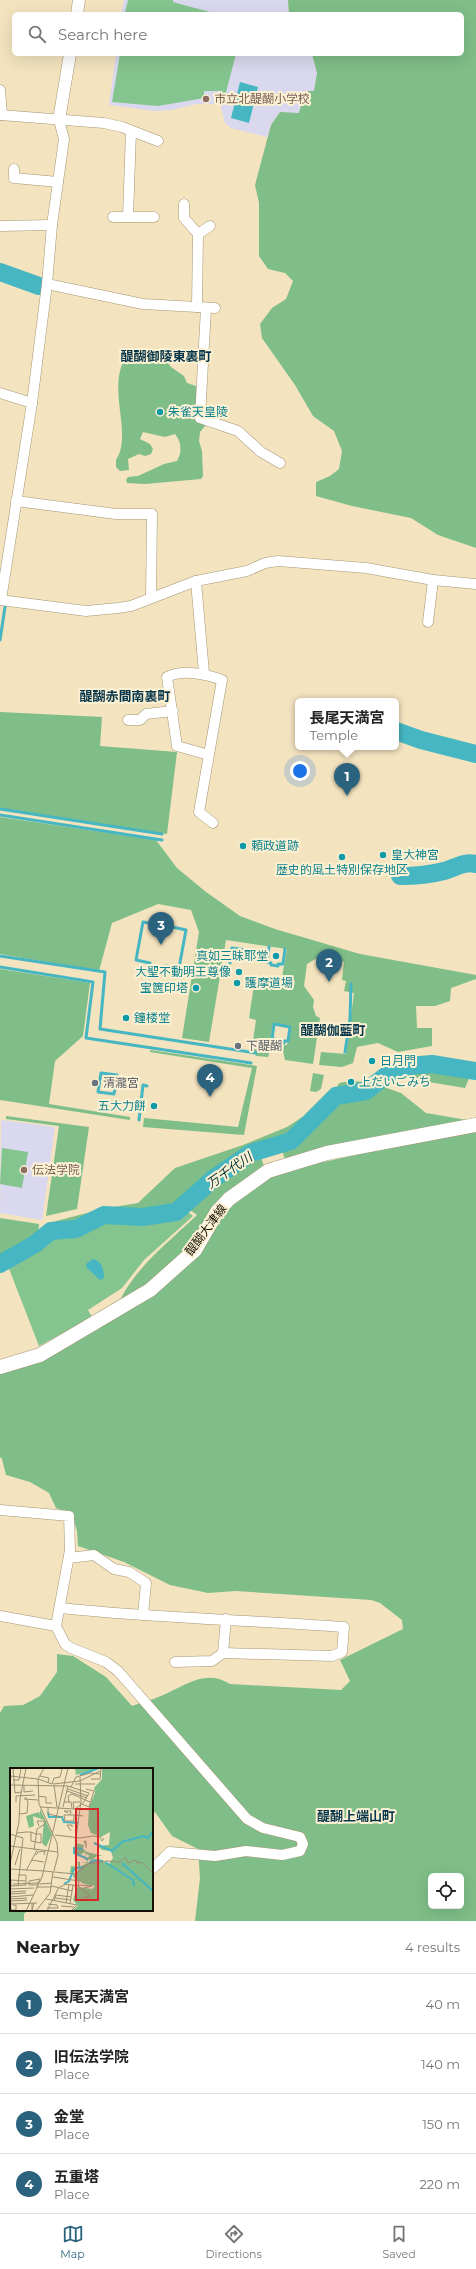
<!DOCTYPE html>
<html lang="en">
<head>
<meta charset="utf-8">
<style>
	:root { --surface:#fff; --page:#f6f6f6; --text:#222; --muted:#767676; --line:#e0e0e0; --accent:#2b627d }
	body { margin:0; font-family:Montserrat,"Noto Sans JP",sans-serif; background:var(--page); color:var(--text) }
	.controls { position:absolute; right:12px; bottom:12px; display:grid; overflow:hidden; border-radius:6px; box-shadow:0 4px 16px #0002 }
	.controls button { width:36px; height:36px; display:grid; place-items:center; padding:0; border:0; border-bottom:1px solid var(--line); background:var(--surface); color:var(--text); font:20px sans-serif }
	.you { position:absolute; left:300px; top:771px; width:14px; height:14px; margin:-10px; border:3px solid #fff; border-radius:50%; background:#1a73e8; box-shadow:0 0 0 6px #1a73e833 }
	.badge { display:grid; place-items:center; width:26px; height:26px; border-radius:50%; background:var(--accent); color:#fff; font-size:13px; font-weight:700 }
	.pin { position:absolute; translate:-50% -33px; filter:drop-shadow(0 1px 2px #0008) }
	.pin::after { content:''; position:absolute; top:21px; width:14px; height:12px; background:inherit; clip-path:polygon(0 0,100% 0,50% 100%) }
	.popup { position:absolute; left:295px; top:698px; width:104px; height:52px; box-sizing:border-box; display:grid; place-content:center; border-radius:6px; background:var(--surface); filter:drop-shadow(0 1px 3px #0005); font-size:13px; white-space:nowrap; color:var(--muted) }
	.popup b { font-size:15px; color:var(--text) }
	.popup::after { content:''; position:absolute; left:50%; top:100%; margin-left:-8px; border:8px solid transparent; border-top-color:var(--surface) }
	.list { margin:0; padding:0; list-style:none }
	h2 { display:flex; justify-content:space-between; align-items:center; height:52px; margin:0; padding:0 16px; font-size:17px }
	h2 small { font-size:13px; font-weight:400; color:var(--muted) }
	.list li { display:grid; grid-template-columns:26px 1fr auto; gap:12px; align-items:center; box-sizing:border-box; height:60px; padding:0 16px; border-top:1px solid var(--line) }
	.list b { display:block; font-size:15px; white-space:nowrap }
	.list p { margin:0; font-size:13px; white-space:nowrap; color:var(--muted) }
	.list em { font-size:13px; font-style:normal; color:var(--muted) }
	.icon { flex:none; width:22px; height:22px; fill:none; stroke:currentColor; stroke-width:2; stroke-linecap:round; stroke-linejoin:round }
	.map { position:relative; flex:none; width:476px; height:1921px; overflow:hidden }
	.search { position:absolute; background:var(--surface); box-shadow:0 4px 16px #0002; left:12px; right:12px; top:12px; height:44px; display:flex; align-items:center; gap:10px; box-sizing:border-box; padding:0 14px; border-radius:6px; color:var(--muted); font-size:15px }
	.sheet { height:292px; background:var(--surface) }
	nav { display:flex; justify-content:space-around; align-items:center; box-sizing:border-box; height:56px; border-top:1px solid var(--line); background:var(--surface); font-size:11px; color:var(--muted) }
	nav a { display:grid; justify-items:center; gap:2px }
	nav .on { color:var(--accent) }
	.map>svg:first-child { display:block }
</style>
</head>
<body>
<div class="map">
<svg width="476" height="1921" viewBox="0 0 476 1921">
	<rect width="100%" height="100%" fill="#f3e3bf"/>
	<g fill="#dad8ee">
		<polygon points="124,0 288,0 289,14 121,14"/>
		<polygon points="116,54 312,54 317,73 314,91 304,95 299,114 280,112 271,125 267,137 231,128 225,123 220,104 196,104 172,110 155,111 109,105"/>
		<polygon points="1,1120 55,1127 42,1220 0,1213"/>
	</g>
	<g fill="#84c48e">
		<polygon points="128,0 173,0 173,2 217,14 132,14 125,12"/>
		<polygon points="120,54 236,54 225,96 220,96 220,91 204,91 204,98 158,106 112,102"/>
		<polygon points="2,1148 28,1152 22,1188 0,1184"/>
		<polygon points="183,1208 193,1216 144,1260 122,1288 88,1310 92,1317 39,1346 8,1266 53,1235 76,1232 104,1218 142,1220 176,1213"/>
	</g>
	<g fill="#7fbe88" fill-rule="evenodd">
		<polygon points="288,0 476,0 476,548 438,535 411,518 352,506 316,496 316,482 330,476 339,469 342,451 334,431 313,416 295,385 262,338 260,324 272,308 286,299 293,281 285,273 268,269 259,256 259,203 255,185 271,125 280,112 299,113 304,95 308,91 314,91 317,73 312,54 462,54 462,14 289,14"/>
		<path d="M141,351L163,356L171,367L184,376L187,383L196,386L200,393L203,417L206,422L205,426L200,432L199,441L202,451L203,476L201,479L145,484L127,483L126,480L128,477L138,476L164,464L177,461C182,453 182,442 175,434L165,437L143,432L140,439L150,444L153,449L151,454L145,456L139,454L128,459L129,470L120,471L116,467V460C134,434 105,387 127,355Z"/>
		<polygon points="0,712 102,717 100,746 177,752 167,834 0,808"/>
		<polygon points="0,817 156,840 177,868 206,892 240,916 275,929 360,954 476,975 476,979 451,988 450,1001 435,1006 416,1006 417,1028 432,1028 432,1046 398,1052 378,1043 357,1047 353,1063 342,1067 319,1065 321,1052 346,1054 354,993 344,991 346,981 342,980 344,962 317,958 307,964 304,986 314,1000 313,1007 316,1016 320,1018 313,1064 285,1060 283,1051 284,1045 287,1045 291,1026 273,1023 270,1042 273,1042 268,1057 256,1056 252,1048 256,1020 249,1018 254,985 270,983 271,976 282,977 287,949 226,940 209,1042 182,1038 199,932 191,910 158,904 112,923 99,971 0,954"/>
		<polygon points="0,969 90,983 83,1036 55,1061 49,1104 130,1117 130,1120 0,1100"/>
		<polygon points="150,1050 257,1066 244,1135 143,1127 144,1118 238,1127 252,1068 150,1052"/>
		<polygon points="431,1070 469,1078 465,1088 410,1079 388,1079 388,1077 408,1071"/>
		<polygon points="313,1073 324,1075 321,1089 316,1092 310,1091"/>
		<polygon points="350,1081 368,1082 362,1087 335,1091 339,1083"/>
		<polygon points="378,1085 401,1093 426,1113 467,1120 285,1160 282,1150 292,1146 338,1100 367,1094"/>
		<polygon points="330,1099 289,1137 249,1152 210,1178 175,1210 142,1215 103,1213 74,1226 51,1229 44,1234 45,1224 102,1209 138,1203 175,1168 243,1145 287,1127"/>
		<polygon points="6,1116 89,1127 77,1209 46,1216 59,1126 6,1119"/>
		<path d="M476,1128V1921H195L200,1878L198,1849L172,1836L155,1812L152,1814V1769H11V1910H28L24,1914V1921H0V1713L4,1706L23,1705L40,1696L57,1672V1654L73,1656L106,1677L132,1706C142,1702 152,1700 161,1696C184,1686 206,1668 230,1684L341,1690L350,1681L340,1660L403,1629L402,1620L380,1603L371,1600L236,1591L208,1593L170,1585L124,1562L78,1546L77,1531L72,1514L56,1508L49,1493L30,1482L6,1475L2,1459L0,1457V1371L153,1294L219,1215L270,1174ZM431,1876H461V1906H431Z"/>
		<path d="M260,1154L264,1166L213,1205L190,1246L149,1286L118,1305C133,1269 169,1242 197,1215L186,1207C205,1190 234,1159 260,1154Z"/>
		<polygon points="0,1218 39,1224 38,1237 11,1255 0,1257"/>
	</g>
	<g fill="#45b6c2">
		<polygon points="240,82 258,87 249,123 231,118"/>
		<path d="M93,1259C102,1261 104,1270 104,1278L100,1280L87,1268L86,1264Z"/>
	</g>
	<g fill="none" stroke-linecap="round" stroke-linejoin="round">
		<g stroke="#45b6c2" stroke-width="3">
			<polyline points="0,640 5,607"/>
			<polyline points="0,809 162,834"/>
			<polyline points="0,815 162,840"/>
			<polyline points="269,947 267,962 271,963 271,965 278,966 278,964 283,964 285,949"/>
			<polyline points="0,956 105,972 100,1029 256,1053"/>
			<polyline points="150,963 136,960 143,922 161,925"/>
			<polyline points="230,963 232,948 251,951"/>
			<polyline points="166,966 179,968 186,930 168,926"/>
			<polyline points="0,967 93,982 86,1038 251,1063"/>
			<polygon points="274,1024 290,1027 288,1041 284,1041 284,1043 274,1042 275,1039 272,1039"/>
			<polyline points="345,1052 350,1019 351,984"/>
			<polygon points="101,1073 117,1075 114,1094 98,1092"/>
			<polyline points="139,1120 143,1085 147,1086"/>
		</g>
		<g stroke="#45b6c2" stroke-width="18">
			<polyline points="0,272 39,286"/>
			<polyline points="396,731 421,740 476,754"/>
			<path d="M400,876C415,876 429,875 444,871C455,868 464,861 476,864"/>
			<polyline points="0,1264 35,1244 51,1231 76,1229 104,1215 142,1217 176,1212 213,1179 251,1153 291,1141 336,1096 366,1091 388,1074 408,1066 432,1064 476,1071"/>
		</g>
		<defs>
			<g id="minor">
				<polyline points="0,90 2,115"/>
				<polyline points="0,115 104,123 122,127 158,141"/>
				<polyline points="14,169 14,178 58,182"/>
				<polyline points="184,204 184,218 198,234 197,307"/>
				<polyline points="113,217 154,217"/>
				<polyline points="128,217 131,131"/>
				<polyline points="0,226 52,225"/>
				<polyline points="198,234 210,226"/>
				<polyline points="47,284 143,304 215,308"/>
				<polyline points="206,308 200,418 238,431 261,452 280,463"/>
				<polyline points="0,393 32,403"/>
				<polyline points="16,501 116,514 152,514 151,598"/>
				<polyline points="196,581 204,673"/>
				<polyline points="0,600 86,611 118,608 131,606 196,581 247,571 265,563 278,561 366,568 433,580 476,584"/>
				<polyline points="1,600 32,403 47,284 52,225 64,139 59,120"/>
				<polyline points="428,622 433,580"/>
				<polyline points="128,720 140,720 146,714 173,711"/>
				<path d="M209,755L177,746L167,677C183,669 206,674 222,680L199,812L213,823"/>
				<polyline points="0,1510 69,1516 70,1550 56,1626 65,1644 71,1648 106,1662 118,1671 247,1819 263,1828 300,1837 303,1844 300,1851 282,1855 246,1851 215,1856 170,1852 152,1869"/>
				<polyline points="69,1558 94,1555 114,1569 129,1572 146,1583 143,1615"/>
				<path d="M60,1608C154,1618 249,1620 344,1627L342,1652L332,1656L223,1653L212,1661L175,1662"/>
				<polyline points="0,1616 56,1626"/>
				<polyline points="223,1653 226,1619"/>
			</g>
			<g id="tertiary">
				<polyline points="77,14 79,0"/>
				<polyline points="59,120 70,54"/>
			</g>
			<polyline id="secondary" points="0,1367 40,1355 150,1290 195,1250 217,1212 229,1199 268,1171 327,1153 476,1125"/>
		</defs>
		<use href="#minor" stroke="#a59675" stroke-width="11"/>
		<use href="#tertiary" stroke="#a59675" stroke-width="13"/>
		<use href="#secondary" stroke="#a59675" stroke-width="15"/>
		<use href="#minor" stroke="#fff" stroke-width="10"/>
		<use href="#tertiary" stroke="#fff" stroke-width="12"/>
		<use href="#secondary" stroke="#fff" stroke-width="14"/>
	</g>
	<g fill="#8d6e63" stroke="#fdf1d4" stroke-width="1.5">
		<circle cx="206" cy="99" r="4"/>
		<circle cx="24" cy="1170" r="4"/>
	</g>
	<g fill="#0f9aa8" stroke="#fdf1d4" stroke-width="1.5">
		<circle cx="160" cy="412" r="4"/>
		<circle cx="243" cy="846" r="4"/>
		<circle cx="383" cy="855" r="4"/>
		<circle cx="342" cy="857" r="4"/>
		<circle cx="276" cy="956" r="4"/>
		<circle cx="239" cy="972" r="4"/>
		<circle cx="237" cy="983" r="4"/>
		<circle cx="196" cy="988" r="4"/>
		<circle cx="126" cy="1018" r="4"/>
		<circle cx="372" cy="1061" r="4"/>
		<circle cx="351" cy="1082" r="4"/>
		<circle cx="154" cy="1106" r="4"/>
	</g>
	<g fill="#6b7280" stroke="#fdf1d4" stroke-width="1.5">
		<circle cx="238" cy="1046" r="4"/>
		<circle cx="95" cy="1083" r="4"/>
	</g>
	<g text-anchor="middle" stroke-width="4" stroke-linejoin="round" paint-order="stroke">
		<g font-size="12" fill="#785e54" stroke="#fdf1d4" text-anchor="start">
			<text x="214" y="103">市立北醍醐小学校</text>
			<text x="32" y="1174">伝法学院</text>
		</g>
		<g font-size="12" fill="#0d838f" stroke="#fdf1d4" text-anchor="start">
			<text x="168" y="416">朱雀天皇陵</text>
			<text x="251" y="850">頼政道跡</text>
			<text x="391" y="859">皇大神宮</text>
			<text x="342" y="874" text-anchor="middle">歴史的風土特別保存地区</text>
			<text x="268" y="960" text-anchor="end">真如三昧耶堂</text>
			<text x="231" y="976" text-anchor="end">大聖不動明王尊像</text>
			<text x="245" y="987">護摩道場</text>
			<text x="188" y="992" text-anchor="end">宝篋印塔</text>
			<text x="134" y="1022">鐘楼堂</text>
			<text x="380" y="1065">日月門</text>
			<text x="359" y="1086">上だいごみち</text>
			<text x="146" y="1110" text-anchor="end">五大力餅</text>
		</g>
		<g font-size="12" fill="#5b616d" stroke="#fdf1d4" text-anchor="start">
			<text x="246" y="1050">下醍醐</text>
			<text x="103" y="1087">清瀧宮</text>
		</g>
		<g font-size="12" fill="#161105" stroke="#fdf1d4">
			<text transform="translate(206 1230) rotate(-53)" y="4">醍醐大津線</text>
		</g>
		<g font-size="13" font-weight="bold" fill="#05354a" stroke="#fdf1d4">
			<text x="166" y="361">醍醐御陵東裏町</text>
			<text x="125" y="701">醍醐赤間南裏町</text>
			<text x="333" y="1035">醍醐伽藍町</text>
			<text x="356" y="1821">醍醐上端山町</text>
		</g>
		<g font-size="13" font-style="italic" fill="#00353a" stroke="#fdf1d4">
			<text transform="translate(229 1170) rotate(-35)" y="5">万千代川</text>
		</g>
	</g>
	<g transform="translate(10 1768)">
		<rect width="143" height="143" fill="#f3e3bf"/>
		<path d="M65,0H88L66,7Z" fill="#84c48e"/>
		<path d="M143,0V143L63,142L68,138L63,132L66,122L68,119L82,121L85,118L74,116L64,110L63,107L72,99L60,105L61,98L68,99V95L66,94H70V99L77,95L72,94H77V92L73,91H78L79,87L76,86V90L75,84L70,87L64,86L65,75L74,77L73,81L77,84L93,88H87L81,93L79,91L77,95L86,92L99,96L103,90L101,83L92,82L88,78L99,77L100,64L91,69L81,65L78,57L79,39L85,25L84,20L92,11V1ZM30,41L42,66L36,79L32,75L34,52L23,48L24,58L19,60L16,48L29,44L30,47Z" fill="#7fbe88"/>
		<path fill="none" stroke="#45b6c2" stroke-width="2" d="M70,7L89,0M38,44L39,49H52L54,54L68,55M84,75L102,83L112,74L133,68L138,70L143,63M73,81L64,80V85L78,91M95,94L123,112L124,118M79,95L85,92L93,93M112,95L143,123M54,116L59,113L64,101L73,99"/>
		<path fill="none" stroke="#9b8f75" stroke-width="1" d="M3,0L5,25L11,24M0,8L28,11L34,0M30,8L39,10L38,15M81,11H90L91,0M3,12H9L11,0M43,16L70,13L90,3M65,16H85M0,17L58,18L79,25L74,34L65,41L30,39M44,17L47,39M14,18V24L23,23M61,19L66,9L80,5L90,6M58,21L78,28M57,23L77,30M28,28L36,29V35H42M14,31L28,32M6,34V28L25,27M54,34H61L62,40M59,34L58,28L62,26L80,34M72,36L79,39L84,23L76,21M38,39V46L52,49M53,39L58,18M64,41L63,34H70M58,45L54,43H61L60,47M10,46L17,45L18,34L15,29M64,47V53H55L54,47H66L73,48M61,63L57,57H62V59M7,65L16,64H21L26,66H31V75L21,73V64M0,66L13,70L8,118M45,67L70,70L83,68L90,69L92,73L94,70M66,70L71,33L70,9M76,77L74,73H76V80M0,78L48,84M24,82L27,61L35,56V53H27L29,58M26,87L28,84L35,83L34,87M21,92L34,94M0,96L9,54L10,31L16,0M5,97L10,81M0,101L34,103M16,103L27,82M34,103L65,106L78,96L97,93L110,94L115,89L118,95L126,92L127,95L131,94L143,105M44,103L48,87L47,75L29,36L28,11L42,16L44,10L50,9L52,1M43,109L69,113L68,118M30,111L27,117H19V113ZM1,112V118L16,117V107H8M1,112L16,113M3,116L28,115M30,116L42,115M68,117L82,118L74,120M42,118L62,123M26,119H42M50,119L56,116L68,118L80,128L72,130M1,124L16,123M1,126L16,125M0,129L23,127M45,130L61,132M1,131L17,130M36,131L67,137L61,143M1,133L17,132M44,133L46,127L61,129M22,135V142L24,135M56,135L59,116M1,136L27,135M60,136L63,117M51,138L64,139M37,140H48L47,137L38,136M0,142H6V137H3M1,143L0,121L24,120M16,143L32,109L58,0M26,143L40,125L43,104M37,143L49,119"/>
		<path fill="#d62828" fill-opacity="0.15" stroke="#d62828" stroke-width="2" d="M66,41H88V132H66Z"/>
		<rect width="143" height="143" fill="none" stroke="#161105" stroke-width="2"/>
	</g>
</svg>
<div class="controls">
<button><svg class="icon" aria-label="locate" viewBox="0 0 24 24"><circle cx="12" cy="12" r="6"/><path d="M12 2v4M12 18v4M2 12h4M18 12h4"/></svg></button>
</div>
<div class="you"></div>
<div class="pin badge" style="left:347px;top:796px">1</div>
<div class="popup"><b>長尾天満宮</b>Temple</div>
<div class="pin badge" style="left:329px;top:982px">2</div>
<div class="pin badge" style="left:161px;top:945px">3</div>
<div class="pin badge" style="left:210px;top:1097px">4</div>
<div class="search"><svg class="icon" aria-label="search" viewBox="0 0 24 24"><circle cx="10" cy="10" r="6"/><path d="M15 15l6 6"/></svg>Search here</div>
</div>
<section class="sheet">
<h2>Nearby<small>4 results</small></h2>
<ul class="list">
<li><span class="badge">1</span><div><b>長尾天満宮</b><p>Temple</p></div><em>40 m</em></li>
<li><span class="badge">2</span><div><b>旧伝法学院</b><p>Place</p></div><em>140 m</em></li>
<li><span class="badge">3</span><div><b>金堂</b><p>Place</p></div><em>150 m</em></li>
<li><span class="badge">4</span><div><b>五重塔</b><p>Place</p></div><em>220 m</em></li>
</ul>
</section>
<nav>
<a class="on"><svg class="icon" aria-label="map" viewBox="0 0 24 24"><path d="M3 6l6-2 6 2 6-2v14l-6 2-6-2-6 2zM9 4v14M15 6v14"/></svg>Map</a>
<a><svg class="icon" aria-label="directions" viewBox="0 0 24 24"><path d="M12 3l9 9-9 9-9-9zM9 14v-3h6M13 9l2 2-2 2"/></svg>Directions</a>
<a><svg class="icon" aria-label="saved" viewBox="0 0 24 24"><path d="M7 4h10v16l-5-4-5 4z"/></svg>Saved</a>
</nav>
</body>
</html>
